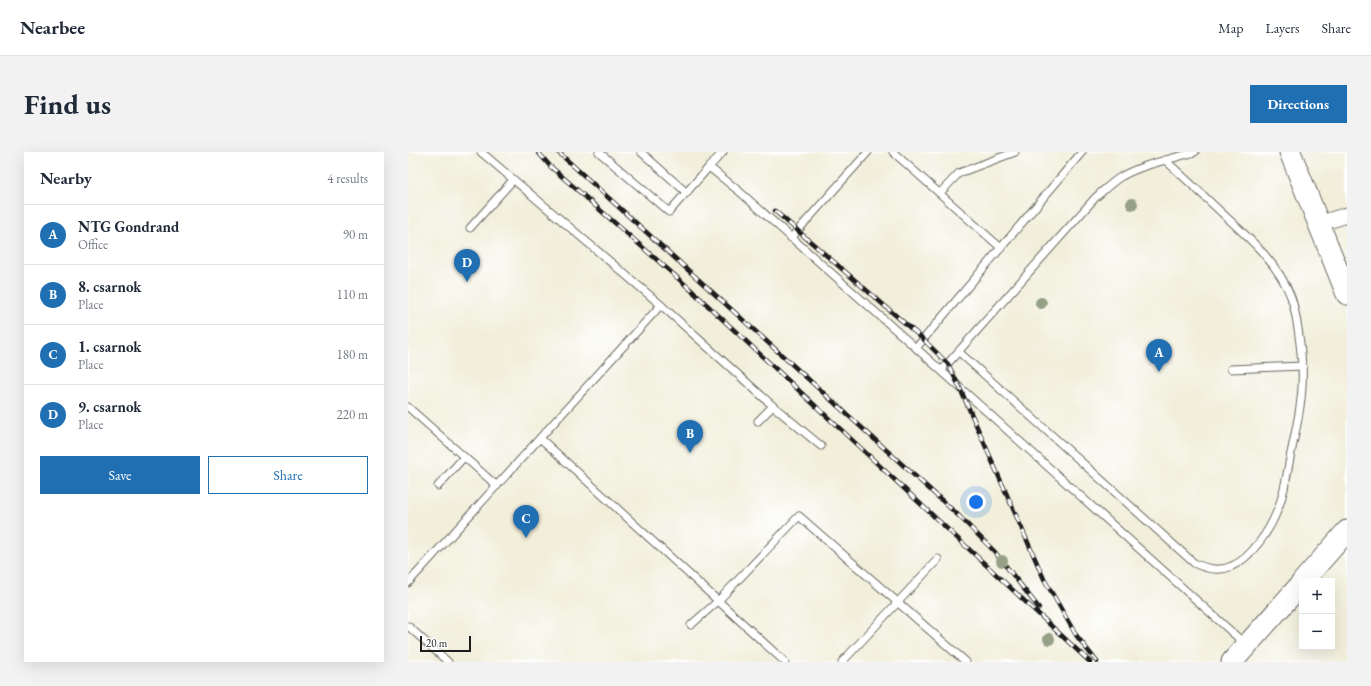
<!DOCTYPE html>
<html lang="en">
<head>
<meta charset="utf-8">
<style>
	:root { --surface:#fff; --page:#f2f2f3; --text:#1f2937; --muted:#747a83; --line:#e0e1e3; --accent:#1f6fb2 }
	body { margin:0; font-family:"EB Garamond",serif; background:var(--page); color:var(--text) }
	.controls { position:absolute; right:12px; bottom:12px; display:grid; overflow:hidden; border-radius:0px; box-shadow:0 4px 16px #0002 }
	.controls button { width:36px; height:36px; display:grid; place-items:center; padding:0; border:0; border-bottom:1px solid var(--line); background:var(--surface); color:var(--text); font:20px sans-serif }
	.scale { position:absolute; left:12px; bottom:10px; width:51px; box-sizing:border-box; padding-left:4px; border:2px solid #1c1c1c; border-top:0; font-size:11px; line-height:14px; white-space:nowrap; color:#1c1c1c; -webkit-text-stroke:3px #fff; paint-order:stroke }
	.you { position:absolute; left:568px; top:350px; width:14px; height:14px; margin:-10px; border:3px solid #fff; border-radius:50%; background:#1a73e8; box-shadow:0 0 0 6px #1a73e833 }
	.badge { display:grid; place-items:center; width:26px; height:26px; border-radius:50%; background:var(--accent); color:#fff; font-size:13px; font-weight:700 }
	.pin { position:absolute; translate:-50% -33px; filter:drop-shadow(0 1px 2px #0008) }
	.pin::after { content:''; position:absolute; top:21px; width:14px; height:12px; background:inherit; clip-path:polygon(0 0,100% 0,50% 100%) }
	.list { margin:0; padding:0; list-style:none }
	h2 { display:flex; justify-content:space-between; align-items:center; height:52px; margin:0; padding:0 16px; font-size:17px }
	h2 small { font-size:13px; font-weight:400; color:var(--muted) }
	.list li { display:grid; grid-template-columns:26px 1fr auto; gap:12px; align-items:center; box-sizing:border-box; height:60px; padding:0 16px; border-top:1px solid var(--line) }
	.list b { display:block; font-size:15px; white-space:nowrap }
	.list p { margin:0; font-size:13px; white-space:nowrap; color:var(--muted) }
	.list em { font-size:13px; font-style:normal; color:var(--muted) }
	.actions { display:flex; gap:8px; padding:12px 16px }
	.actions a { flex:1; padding:9px 0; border:1px solid var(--accent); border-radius:0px; text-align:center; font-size:14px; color:var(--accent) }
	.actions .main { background:var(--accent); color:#fff }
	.map { position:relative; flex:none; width:939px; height:510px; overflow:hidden; border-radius:0px }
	header { display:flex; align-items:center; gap:24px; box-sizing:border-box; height:56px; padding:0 20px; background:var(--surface); border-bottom:1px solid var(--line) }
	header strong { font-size:19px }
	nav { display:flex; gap:22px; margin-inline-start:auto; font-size:14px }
	.intro { display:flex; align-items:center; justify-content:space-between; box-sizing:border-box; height:96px; padding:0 24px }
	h1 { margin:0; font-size:28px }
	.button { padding:10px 18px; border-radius:0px; background:var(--accent); color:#fff; font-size:14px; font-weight:700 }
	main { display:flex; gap:24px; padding:0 24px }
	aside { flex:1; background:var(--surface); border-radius:0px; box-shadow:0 4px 16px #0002 }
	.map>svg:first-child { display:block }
</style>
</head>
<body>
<header>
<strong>Nearbee</strong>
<nav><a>Map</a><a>Layers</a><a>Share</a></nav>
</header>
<div class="intro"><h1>Find us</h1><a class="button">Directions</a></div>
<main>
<aside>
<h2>Nearby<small>4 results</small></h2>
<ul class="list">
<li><span class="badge">A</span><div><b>NTG Gondrand</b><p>Office</p></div><em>90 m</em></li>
<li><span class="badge">B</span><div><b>8. csarnok</b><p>Place</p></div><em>110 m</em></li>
<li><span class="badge">C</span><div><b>1. csarnok</b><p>Place</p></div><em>180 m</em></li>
<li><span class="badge">D</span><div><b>9. csarnok</b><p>Place</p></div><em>220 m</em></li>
</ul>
<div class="actions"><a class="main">Save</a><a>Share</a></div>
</aside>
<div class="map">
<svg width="939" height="510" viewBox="0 0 939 510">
	<rect width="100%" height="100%" fill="#fff"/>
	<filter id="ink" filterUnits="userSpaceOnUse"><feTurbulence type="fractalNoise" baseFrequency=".025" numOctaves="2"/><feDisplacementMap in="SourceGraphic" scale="8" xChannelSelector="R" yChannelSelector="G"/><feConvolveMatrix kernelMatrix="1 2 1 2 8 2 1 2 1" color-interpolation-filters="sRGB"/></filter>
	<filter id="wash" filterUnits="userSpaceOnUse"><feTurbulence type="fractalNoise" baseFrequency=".012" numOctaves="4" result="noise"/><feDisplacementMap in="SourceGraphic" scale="16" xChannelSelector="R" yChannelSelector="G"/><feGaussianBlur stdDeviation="0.9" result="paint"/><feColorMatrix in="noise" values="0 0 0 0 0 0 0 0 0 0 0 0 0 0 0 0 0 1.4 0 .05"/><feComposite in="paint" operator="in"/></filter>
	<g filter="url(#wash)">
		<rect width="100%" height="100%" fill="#f1eeda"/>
	</g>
	<g filter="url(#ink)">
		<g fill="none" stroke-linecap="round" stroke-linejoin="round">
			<defs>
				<g id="lane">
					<polyline points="73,0 253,153 365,254 413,294"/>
					<polyline points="191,0 261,60 301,15 332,40 508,196 674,0"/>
					<polyline points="233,0 279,41"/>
					<polyline points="485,0 593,96"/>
					<polyline points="301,15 315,0"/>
					<polyline points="532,41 551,21 607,0"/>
					<polyline points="62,76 105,28"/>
					<polyline points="383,86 460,0"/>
					<polyline points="508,196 837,492"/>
					<path d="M551,200L786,411C798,417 811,420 824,414C843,406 862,378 869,359C877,341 879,320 883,301C889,273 896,243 894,214C893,195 889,163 883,145C870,111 841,86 815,62C796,44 777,26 757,8"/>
					<polyline points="823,217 895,214"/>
					<path d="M534,218L687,46C696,38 704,30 714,24C736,12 763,7 787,0"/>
					<polyline points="0,255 89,334"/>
					<polyline points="350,269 365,254"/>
					<polyline points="132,286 377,510"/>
					<polyline points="30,334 56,305"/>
					<polyline points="0,431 253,153"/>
					<polyline points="283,473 310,449 391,364 558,510"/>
					<polyline points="0,474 40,510"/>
					<polyline points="434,510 530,407"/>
				</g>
				<polyline id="street" points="910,72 939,63"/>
				<g id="secondary">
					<polyline points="882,0 939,142"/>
					<polyline points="895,429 939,379"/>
					<polyline points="824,510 894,431"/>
				</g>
			</defs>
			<use href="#lane" stroke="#67665e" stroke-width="9"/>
			<use href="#street" stroke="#67665e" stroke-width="17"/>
			<use href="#secondary" stroke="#67665e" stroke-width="23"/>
			<use href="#lane" stroke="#fff" stroke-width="7"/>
			<use href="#street" stroke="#fff" stroke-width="15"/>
			<use href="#secondary" stroke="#fff" stroke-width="21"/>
			<defs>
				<g id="rail">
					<polyline points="130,0 142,14 281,136 682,510"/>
					<polyline points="150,0 551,364 586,399 631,456"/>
					<polyline points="367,59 515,187 540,212 551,234 636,427 668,483 689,510"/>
				</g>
			</defs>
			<use href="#rail" stroke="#1c1c1c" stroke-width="4.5"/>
			<use href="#rail" stroke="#fff" stroke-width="3" stroke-dasharray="9" stroke-linecap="butt"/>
		</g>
		<g fill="#96a086">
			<circle cx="724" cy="52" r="6"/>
			<circle cx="633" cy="151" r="6"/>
			<circle cx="594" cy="409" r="6"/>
			<circle cx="641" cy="487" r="6"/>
		</g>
	</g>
</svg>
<div class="controls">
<button>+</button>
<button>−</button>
</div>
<div class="scale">20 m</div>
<div class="you"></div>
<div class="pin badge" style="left:751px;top:220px">A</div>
<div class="pin badge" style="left:282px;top:301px">B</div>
<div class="pin badge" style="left:118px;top:386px">C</div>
<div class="pin badge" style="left:59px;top:130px">D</div>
</div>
</main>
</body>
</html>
